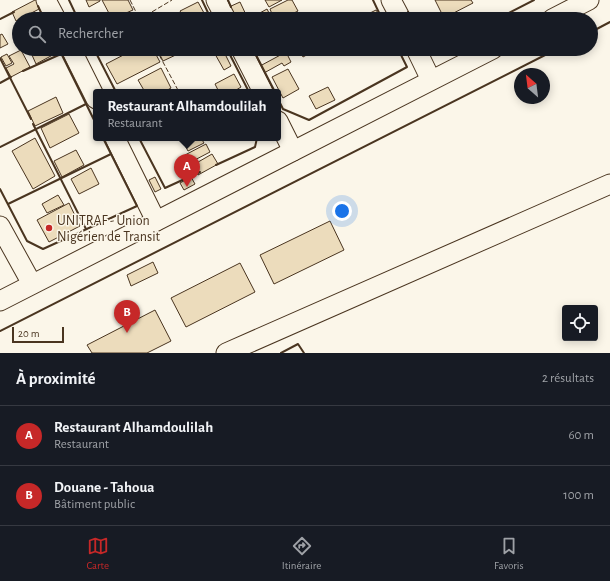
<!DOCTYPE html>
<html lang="fr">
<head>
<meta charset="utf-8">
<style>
	:root { --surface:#171b24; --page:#20242c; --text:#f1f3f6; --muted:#9ea1a6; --line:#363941; --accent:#c62828 }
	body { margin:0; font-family:"Alegreya Sans",sans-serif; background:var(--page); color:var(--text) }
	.controls { position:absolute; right:12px; bottom:12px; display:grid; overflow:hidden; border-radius:4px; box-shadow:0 2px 10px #0003 }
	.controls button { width:36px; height:36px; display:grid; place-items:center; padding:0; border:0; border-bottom:1px solid var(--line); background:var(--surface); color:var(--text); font:20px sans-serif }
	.compass { position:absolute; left:514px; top:68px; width:36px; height:36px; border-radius:50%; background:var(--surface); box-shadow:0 2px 10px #0003; rotate:332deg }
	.scale { position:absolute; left:12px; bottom:10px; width:52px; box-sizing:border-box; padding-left:4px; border:2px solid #4a3520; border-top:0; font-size:11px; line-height:14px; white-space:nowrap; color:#4a3520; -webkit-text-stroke:3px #fbf6e9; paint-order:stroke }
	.you { position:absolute; left:342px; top:211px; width:14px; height:14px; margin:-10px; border:3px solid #fff; border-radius:50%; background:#1a73e8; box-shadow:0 0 0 6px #1a73e833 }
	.badge { display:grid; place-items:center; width:26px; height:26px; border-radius:50%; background:var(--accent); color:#fff; font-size:13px; font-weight:700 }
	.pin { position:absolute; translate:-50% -33px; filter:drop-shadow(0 1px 2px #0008) }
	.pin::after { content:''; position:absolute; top:21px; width:14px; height:12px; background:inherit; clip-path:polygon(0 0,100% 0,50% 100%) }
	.popup { position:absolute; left:93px; top:89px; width:188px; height:52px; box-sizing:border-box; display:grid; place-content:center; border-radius:4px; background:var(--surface); filter:drop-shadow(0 1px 3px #0005); font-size:13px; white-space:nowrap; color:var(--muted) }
	.popup b { font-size:15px; color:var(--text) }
	.popup::after { content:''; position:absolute; left:50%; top:100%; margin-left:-8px; border:8px solid transparent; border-top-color:var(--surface) }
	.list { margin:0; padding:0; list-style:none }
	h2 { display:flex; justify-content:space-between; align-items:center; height:52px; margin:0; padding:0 16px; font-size:17px }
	h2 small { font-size:13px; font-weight:400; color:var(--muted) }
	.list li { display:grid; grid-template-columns:26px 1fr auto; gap:12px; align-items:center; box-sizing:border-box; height:60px; padding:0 16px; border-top:1px solid var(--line) }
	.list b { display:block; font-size:15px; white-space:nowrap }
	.list p { margin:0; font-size:13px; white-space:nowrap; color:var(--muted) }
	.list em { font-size:13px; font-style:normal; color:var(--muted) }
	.icon { flex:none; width:22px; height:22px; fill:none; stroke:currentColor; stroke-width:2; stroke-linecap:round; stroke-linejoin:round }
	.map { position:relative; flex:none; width:610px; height:353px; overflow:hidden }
	.search { position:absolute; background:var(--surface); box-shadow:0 2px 10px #0003; left:12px; right:12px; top:12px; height:44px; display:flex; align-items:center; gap:10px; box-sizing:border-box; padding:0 14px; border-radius:22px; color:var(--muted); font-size:15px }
	.sheet { height:172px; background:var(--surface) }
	nav { display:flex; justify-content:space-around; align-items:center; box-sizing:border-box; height:56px; border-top:1px solid var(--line); background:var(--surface); font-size:11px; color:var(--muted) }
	nav a { display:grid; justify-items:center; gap:2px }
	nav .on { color:var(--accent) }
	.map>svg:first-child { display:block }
</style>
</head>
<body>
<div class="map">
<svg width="610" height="353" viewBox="0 0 610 353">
	<rect width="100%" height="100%" fill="#fbf6e9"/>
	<g fill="#ecdcbc" stroke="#4a3520">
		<polygon points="35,0 37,0 41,8 16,21 12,12"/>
		<polygon points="86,0 100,0 100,1 89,7"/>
		<polygon points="102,0 128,0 133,10 112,19"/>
		<polygon points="265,0 282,0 269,7"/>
		<polygon points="288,0 292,0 298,11 282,19 274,19 270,9"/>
		<polygon points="435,0 471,0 473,3 444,18"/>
		<polygon points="198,2 204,13 193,19 185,19 180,11"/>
		<polygon points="240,2 248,19 235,19 229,7"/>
		<polygon points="267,9 272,19 249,19"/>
		<polygon points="376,10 381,18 362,19 362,17"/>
		<polygon points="2,34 8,44 0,48 0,35"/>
		<polygon points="44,49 61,49 62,50 36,64 32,55"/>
		<polygon points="135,49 153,49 160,62 117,84 106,64"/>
		<polygon points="157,49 180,49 182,52 163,61"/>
		<polygon points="199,49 212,49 202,54"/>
		<polygon points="299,49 310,49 312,52 303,57"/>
		<polygon points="21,50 30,67 11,77 6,68 14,64 9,56"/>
		<polygon points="223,50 231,66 224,70 215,54"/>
		<polygon points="286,52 291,62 284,66 282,63 264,73 260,66"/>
		<polygon points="7,54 12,63 6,66 1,57"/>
		<polygon points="161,68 171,88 164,92 145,92 138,80"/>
		<polygon points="288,69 299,89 283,98 272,77"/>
		<polygon points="234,74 241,87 233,92 219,92 215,84"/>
		<polygon points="328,87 335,100 316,109 309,96"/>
		<polygon points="56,97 63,113 35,126 28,111"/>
		<polygon points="69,114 79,133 50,148 41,128"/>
		<polygon points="35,138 55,176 33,189 12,151"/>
		<polygon points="181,138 201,138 204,143 188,151"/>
		<polygon points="206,144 210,152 189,163 185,155"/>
		<polygon points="76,150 84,165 62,177 54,161"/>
		<polygon points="212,154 218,164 198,175 193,165"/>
		<polygon points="91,168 99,184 79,194 71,179"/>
		<polygon points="155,177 161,189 155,192 149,180"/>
		<polygon points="191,177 195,184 184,190 180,183"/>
		<polygon points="58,195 64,205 47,213 42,204"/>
		<polygon points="69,203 80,226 49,242 37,220"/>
		<polygon points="330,221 344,250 274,284 260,255"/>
		<polygon points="153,262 158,273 131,286 127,275"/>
		<polygon points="240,263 255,292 186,327 171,298"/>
		<polygon points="155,310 171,341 147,353 92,353 87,345"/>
	</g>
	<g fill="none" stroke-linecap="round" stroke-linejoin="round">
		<defs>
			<g id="minor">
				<polyline points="46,0 56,19"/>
				<polyline points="216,0 226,19"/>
				<polyline points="391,0 401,19"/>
				<polyline points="552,19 589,0"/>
				<polyline points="71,49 96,99"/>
				<polyline points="241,49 263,92"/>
				<polyline points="416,49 431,80"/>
				<polyline points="278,121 293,151"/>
				<polyline points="115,138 156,221"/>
				<polyline points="0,226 32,284"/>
				<polyline points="0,301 493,49"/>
				<polyline points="226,353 610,184"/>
			</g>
		</defs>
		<use href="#minor" stroke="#4a3520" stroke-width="21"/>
		<use href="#minor" stroke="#fbf6e9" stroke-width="19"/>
		<g stroke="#4a3520" stroke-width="1" stroke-dasharray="5 2" stroke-linecap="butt">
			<polyline points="130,0 139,18 137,19"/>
			<polyline points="140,19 172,0"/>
			<polyline points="156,49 179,92"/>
		</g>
		<g stroke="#4a3520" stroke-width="2">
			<polyline points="69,0 78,19"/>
			<polyline points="202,0 211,19"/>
			<polyline points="228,0 231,7"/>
			<polyline points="373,0 382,19"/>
			<polyline points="38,6 44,19"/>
			<polyline points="408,12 411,19"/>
			<polyline points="0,19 14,12"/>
			<polyline points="497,19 534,0"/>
			<polyline points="591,32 610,22"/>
			<polyline points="59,49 96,124"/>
			<polyline points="94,49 116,92"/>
			<polyline points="227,49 249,92"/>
			<polyline points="253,49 275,92"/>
			<polyline points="427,49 429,54 439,49"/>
			<polyline points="0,58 31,119"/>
			<polyline points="23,71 61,54"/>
			<polyline points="0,83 11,77"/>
			<polyline points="278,99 283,109 309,120 407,67 398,49"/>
			<polyline points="33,124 86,229"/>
			<polyline points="139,138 165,188 200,172"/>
			<polyline points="0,147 86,104"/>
			<polyline points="216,165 255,147 257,138"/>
			<polyline points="0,189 27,241 43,249 137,206 103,138"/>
			<polyline points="8,204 111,154"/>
			<polyline points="0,331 557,49"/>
			<polyline points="281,353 298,344 304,353"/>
		</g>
	</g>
	<circle fill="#c62828" stroke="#fbf6e9" stroke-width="1.5" cx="49" cy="228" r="4"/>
	<g text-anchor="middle" stroke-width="3" stroke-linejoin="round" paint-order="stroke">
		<g font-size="14" fill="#4a3520" stroke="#fbf6e9" text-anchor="start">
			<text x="57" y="225">UNITRAF - Union<tspan x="57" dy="16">Nigérien de Transit</tspan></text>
		</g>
	</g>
</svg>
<div class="controls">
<button><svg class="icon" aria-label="locate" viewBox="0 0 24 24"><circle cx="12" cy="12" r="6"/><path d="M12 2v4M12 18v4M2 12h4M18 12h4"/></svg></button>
</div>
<svg class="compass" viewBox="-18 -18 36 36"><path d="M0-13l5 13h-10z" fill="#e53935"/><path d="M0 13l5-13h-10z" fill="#9ea1a6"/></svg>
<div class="scale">20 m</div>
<div class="you"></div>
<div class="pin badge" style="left:187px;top:187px">A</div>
<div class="popup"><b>Restaurant Alhamdoulilah</b>Restaurant</div>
<div class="pin badge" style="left:127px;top:333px">B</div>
<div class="search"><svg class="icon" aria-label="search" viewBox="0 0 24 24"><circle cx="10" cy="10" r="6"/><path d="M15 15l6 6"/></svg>Rechercher</div>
</div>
<section class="sheet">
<h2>À proximité<small>2 résultats</small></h2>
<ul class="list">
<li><span class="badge">A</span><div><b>Restaurant Alhamdoulilah</b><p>Restaurant</p></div><em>60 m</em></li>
<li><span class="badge">B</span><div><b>Douane - Tahoua</b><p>Bâtiment public</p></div><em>100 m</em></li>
</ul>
</section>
<nav>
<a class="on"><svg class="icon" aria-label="map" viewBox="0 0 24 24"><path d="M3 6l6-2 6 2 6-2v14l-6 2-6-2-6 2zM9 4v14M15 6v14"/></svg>Carte</a>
<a><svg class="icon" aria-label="directions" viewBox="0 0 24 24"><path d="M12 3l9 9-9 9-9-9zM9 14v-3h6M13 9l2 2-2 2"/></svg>Itinéraire</a>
<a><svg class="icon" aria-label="saved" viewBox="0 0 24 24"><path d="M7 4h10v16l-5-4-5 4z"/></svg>Favoris</a>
</nav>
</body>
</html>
